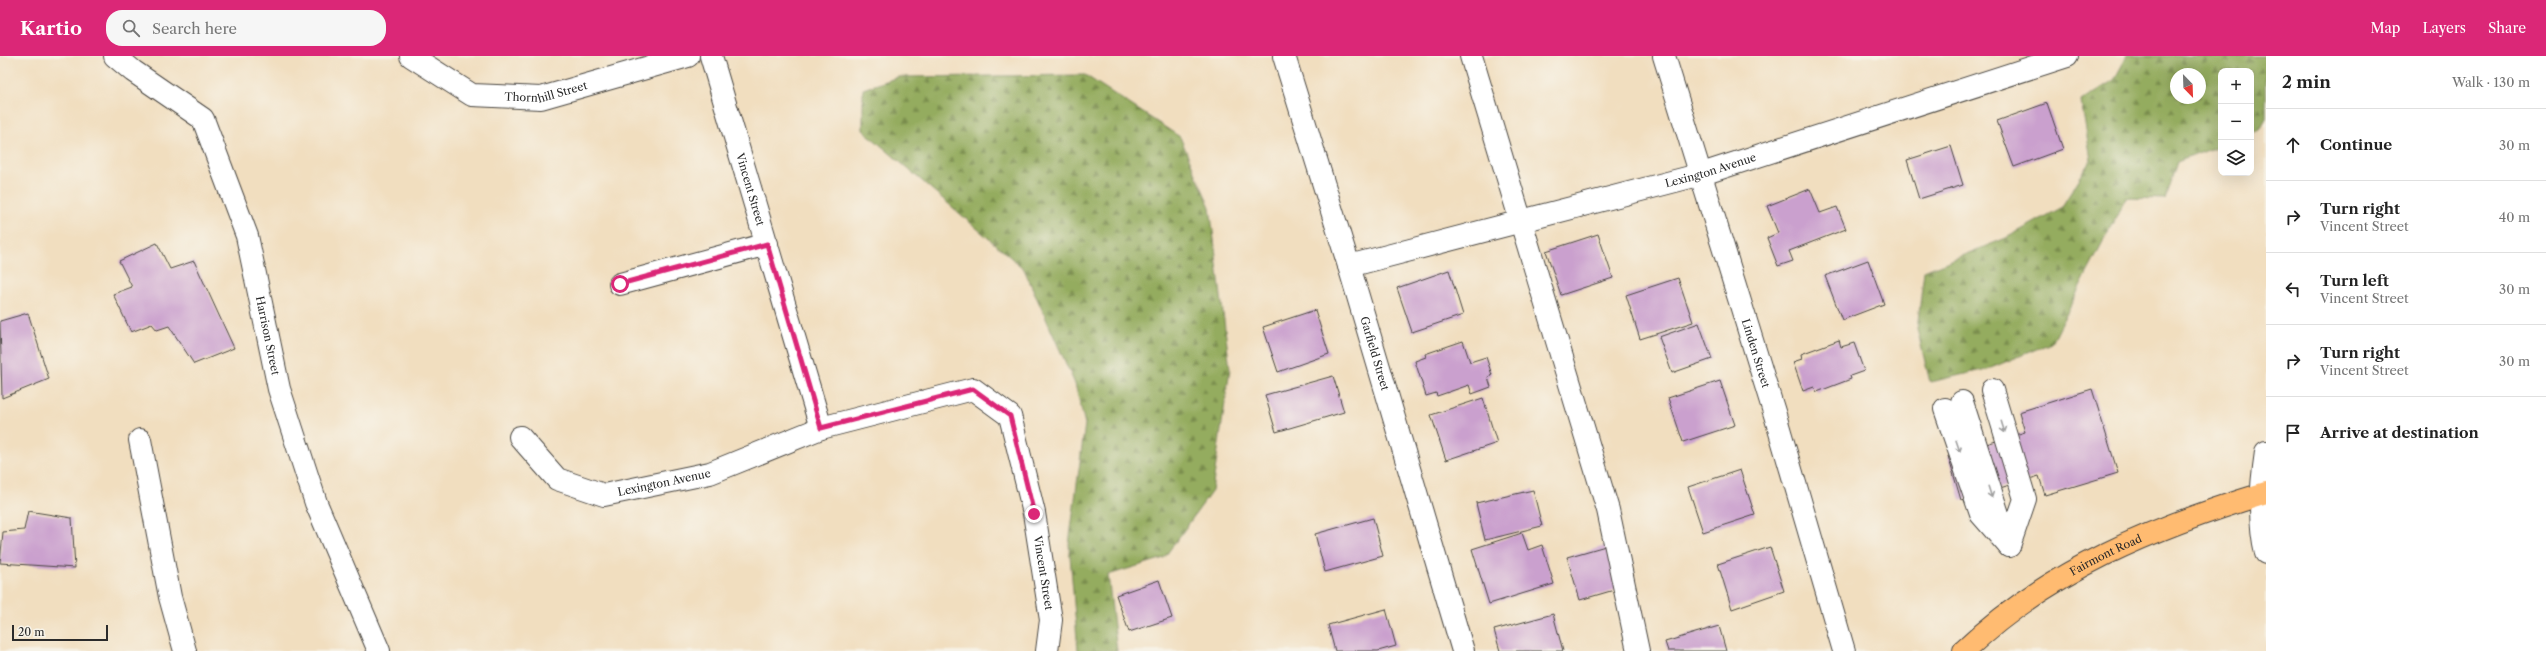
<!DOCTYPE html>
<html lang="en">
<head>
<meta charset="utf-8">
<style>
	:root { --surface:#fff; --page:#f6f6f6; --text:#222; --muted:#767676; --line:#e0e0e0; --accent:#db2777 }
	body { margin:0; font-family:"Libre Caslon Text",serif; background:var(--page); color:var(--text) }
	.controls { position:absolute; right:12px; top:12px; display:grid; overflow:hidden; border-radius:8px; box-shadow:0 4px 16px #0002 }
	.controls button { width:36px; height:36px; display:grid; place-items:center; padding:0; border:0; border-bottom:1px solid var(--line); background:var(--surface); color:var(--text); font:20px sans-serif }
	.compass { position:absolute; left:2170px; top:12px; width:36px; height:36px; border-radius:50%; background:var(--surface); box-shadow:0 4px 16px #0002; rotate:157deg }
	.scale { position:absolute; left:12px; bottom:10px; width:96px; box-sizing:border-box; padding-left:4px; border:2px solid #2b2b2b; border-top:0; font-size:11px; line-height:14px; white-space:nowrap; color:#2b2b2b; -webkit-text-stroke:3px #f7f3e8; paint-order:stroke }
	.stop { position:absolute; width:12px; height:12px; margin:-9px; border:3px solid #db2777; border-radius:50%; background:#fff }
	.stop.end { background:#db2777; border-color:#fff; box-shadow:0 1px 4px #0008 }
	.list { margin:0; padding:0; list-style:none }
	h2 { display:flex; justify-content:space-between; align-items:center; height:52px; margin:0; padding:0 16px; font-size:17px }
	h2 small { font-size:13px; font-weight:400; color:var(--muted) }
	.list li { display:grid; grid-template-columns:26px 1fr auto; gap:12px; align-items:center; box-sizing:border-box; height:72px; padding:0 16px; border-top:1px solid var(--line) }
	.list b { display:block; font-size:15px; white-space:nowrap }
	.list p { margin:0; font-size:13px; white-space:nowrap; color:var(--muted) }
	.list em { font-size:13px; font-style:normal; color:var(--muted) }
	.icon { flex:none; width:22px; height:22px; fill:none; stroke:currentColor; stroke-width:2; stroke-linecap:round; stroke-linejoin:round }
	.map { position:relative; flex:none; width:2266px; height:595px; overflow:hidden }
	header { display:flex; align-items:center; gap:24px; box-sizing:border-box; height:56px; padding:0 20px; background:var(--accent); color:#fff }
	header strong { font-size:19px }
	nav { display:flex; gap:22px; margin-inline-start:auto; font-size:14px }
	.search { width:280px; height:36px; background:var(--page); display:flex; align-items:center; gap:10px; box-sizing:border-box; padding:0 14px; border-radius:16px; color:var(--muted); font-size:15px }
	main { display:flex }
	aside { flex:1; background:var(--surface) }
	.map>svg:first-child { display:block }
</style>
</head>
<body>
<header>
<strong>Kartio</strong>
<div class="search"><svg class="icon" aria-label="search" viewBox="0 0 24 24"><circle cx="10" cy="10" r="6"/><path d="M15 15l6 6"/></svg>Search here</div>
<nav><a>Map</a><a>Layers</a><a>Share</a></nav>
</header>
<main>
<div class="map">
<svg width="2266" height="595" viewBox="0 0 2266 595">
	<defs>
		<pattern id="forest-firs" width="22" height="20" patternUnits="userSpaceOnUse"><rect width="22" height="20" fill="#94ac5e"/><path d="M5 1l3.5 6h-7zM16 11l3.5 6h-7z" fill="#798c4e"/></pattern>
	</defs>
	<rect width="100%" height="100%" fill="#f7f3e8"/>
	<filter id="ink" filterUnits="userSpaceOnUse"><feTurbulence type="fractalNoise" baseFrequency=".025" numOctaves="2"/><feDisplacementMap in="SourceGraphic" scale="8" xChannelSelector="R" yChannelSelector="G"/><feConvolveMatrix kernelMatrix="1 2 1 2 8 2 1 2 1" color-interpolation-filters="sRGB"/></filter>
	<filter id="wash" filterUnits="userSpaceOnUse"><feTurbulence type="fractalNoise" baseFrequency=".012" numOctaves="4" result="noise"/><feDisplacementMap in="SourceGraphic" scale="16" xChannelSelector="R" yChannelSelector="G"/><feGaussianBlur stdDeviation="0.9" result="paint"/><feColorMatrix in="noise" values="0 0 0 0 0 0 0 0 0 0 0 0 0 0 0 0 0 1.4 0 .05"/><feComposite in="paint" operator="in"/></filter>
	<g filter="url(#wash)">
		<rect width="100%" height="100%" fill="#f1debf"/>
		<g fill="url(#forest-firs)" stroke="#606c44" fill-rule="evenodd">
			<path d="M2127,0H2266V63L2260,74L2251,77V15H2221V89L2177,106L2165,143L2126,142L2051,287L1991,312L1930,326L1917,273L1924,215L2006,182L2061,152L2091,104L2081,45L2114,24ZM2176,18H2200V42H2176Z"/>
			<polygon points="1085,19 1180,81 1210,151 1230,313 1212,435 1164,502 1108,519 1117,595 1078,595 1069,488 1085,368 1075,328 1024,213 863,74 863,33 898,21"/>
		</g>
		<g id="blocks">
			<g fill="#caa0ce">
				<polygon points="2047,47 2063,93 2014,111 1997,65"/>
				<polygon points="1951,90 1963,129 1919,143 1907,104"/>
				<polygon points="1810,133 1820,157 1837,151 1846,173 1789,195 1793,205 1778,210 1767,182 1778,177 1767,150"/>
				<polygon points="1598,178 1613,222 1561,239 1546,195"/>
				<polygon points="157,187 170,213 194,205 234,292 194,308 169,270 157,274 152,268 131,276 113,238 132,231 119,205"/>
				<polygon points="1868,204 1884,248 1842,264 1825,220"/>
				<polygon points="1449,214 1463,259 1412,276 1397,232"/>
				<polygon points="1678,222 1693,266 1640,283 1626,239"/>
				<polygon points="1315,254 1329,298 1278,316 1263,271"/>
				<polygon points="28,257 49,323 2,342 0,265"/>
				<polygon points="1699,267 1712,303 1672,317 1659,281"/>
				<polygon points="1839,284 1841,291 1854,287 1864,315 1850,320 1851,323 1817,336 1814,331 1803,335 1793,306 1802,303 1801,298"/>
				<polygon points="1463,285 1470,306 1486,301 1492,319 1488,321 1491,331 1472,338 1469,329 1437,340 1436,337 1426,340 1415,305 1426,301 1425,298"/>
				<polygon points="1333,320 1344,356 1276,376 1265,339"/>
				<polygon points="1720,325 1735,369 1683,386 1668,342"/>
				<polygon points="2092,333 2118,417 2045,439 2039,420 1961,444 1948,400 2025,376 2019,356"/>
				<polygon points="1483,342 1497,387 1446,404 1431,359"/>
				<polygon points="1740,414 1755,459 1703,476 1688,431"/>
				<polygon points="1533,434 1542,470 1485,484 1476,447"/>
				<polygon points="28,455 72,462 75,512 0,507 3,476 24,474"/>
				<polygon points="1373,462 1383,500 1325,516 1315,478"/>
				<polygon points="1522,477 1528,494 1542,489 1554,528 1489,548 1472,493"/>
				<polygon points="1609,489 1621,532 1580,544 1567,501"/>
				<polygon points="1770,491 1784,535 1732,553 1718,508"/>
				<polygon points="1159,524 1172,562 1129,576 1116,539"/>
				<polygon points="1386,553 1396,590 1378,595 1335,595 1328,569"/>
				<polygon points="1553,558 1563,595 1500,595 1494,574"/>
				<polygon points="1719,570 1726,595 1668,595 1665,586"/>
			</g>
		</g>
	</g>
	<g filter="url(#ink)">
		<use href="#blocks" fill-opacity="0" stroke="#494641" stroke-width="1"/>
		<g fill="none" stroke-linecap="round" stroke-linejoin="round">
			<defs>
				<g id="minor">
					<path id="s1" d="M115,0L133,15L203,63L247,180L279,333L316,447L379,595"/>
					<path id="s2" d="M411,0L472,39L541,42L688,0"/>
					<path id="s3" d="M711,0L821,372"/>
					<path id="s4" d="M1284,0L1349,210L1463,595"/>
					<polyline points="1471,0 1608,454 1638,595"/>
					<path id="s5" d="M1664,0L1775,359L1844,595"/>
					<path id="s6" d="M1349,210L1702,118L2067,0"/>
					<polyline points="620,228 767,188"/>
					<polyline points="1992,334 2025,443 2009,490"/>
					<polyline points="1962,346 2005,480"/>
					<polyline points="1945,353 1981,458 2009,490"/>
					<path id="s7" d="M520,381L557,423L604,439L710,417L821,372L973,333L1010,360L1034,457L1051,564L1047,595"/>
					<polyline points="140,384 170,541 185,595"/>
					<path d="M2266,396C2261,431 2258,463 2266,497"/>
				</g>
				<g id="major">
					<path id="s8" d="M1964,595C2048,514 2157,470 2266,437"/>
				</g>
			</defs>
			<use href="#minor" stroke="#494641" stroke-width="24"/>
			<use href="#major" stroke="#494641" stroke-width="24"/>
			<use href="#minor" stroke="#fff" stroke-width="22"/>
			<use href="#major" stroke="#ffbb71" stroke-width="22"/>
		</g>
		<defs><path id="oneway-shaft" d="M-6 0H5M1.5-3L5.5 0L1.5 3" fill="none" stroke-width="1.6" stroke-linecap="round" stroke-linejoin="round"/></defs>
		<g stroke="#a0a0a0">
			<use href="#oneway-shaft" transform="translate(2003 371) rotate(73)"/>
			<use href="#oneway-shaft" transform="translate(1958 390) rotate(71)"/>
			<use href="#oneway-shaft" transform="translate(1990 436) rotate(72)"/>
		</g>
	</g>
	<g fill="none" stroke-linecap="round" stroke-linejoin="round" filter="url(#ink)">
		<polyline stroke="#db2777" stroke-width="5" points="620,228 767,188 821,372 973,333 1010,360 1034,458"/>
	</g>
	<g text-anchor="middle" stroke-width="3" stroke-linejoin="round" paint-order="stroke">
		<g font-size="11" fill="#2b2b2b" stroke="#f7f3e8">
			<text dy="4" stroke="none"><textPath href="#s2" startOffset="147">Thornhill Street</textPath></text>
			<text dy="4" stroke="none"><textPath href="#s6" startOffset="374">Lexington Avenue</textPath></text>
			<text dy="4" stroke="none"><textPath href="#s3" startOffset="139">Vincent Street</textPath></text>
			<text dy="4" stroke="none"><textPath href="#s1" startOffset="335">Harrison Street</textPath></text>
			<text dy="4" stroke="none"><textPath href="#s4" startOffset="311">Garfield Street</textPath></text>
			<text dy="4" stroke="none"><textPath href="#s5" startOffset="311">Linden Street</textPath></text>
			<text dy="4" stroke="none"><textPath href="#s7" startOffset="167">Lexington Avenue</textPath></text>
			<text dy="4" stroke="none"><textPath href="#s8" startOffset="172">Fairmont Road</textPath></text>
			<text dy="4" stroke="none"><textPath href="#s7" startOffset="697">Vincent Street</textPath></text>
		</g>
	</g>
</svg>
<div class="controls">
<button>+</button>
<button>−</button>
<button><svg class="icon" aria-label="layers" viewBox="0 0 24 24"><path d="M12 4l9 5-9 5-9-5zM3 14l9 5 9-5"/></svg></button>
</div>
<svg class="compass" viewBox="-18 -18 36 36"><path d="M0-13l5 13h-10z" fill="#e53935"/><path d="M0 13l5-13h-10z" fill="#767676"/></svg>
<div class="scale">20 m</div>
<div class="stop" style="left:620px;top:228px"></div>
<div class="stop end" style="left:1034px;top:458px"></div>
</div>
<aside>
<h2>2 min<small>Walk · 130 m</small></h2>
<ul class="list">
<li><svg class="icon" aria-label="ahead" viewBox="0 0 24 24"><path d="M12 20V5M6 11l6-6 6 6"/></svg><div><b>Continue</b></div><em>30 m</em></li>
<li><svg class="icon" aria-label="right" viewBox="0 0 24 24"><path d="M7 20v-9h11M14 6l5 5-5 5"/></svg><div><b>Turn right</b><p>Vincent Street</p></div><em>40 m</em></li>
<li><svg class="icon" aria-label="left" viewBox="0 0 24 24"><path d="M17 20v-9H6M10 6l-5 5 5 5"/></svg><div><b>Turn left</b><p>Vincent Street</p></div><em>30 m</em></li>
<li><svg class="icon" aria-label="right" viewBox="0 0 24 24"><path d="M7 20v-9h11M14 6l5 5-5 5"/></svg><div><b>Turn right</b><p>Vincent Street</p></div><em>30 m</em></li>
<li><svg class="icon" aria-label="arrive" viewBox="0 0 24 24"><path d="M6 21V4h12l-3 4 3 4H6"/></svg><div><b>Arrive at destination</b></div></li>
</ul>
</aside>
</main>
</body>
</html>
